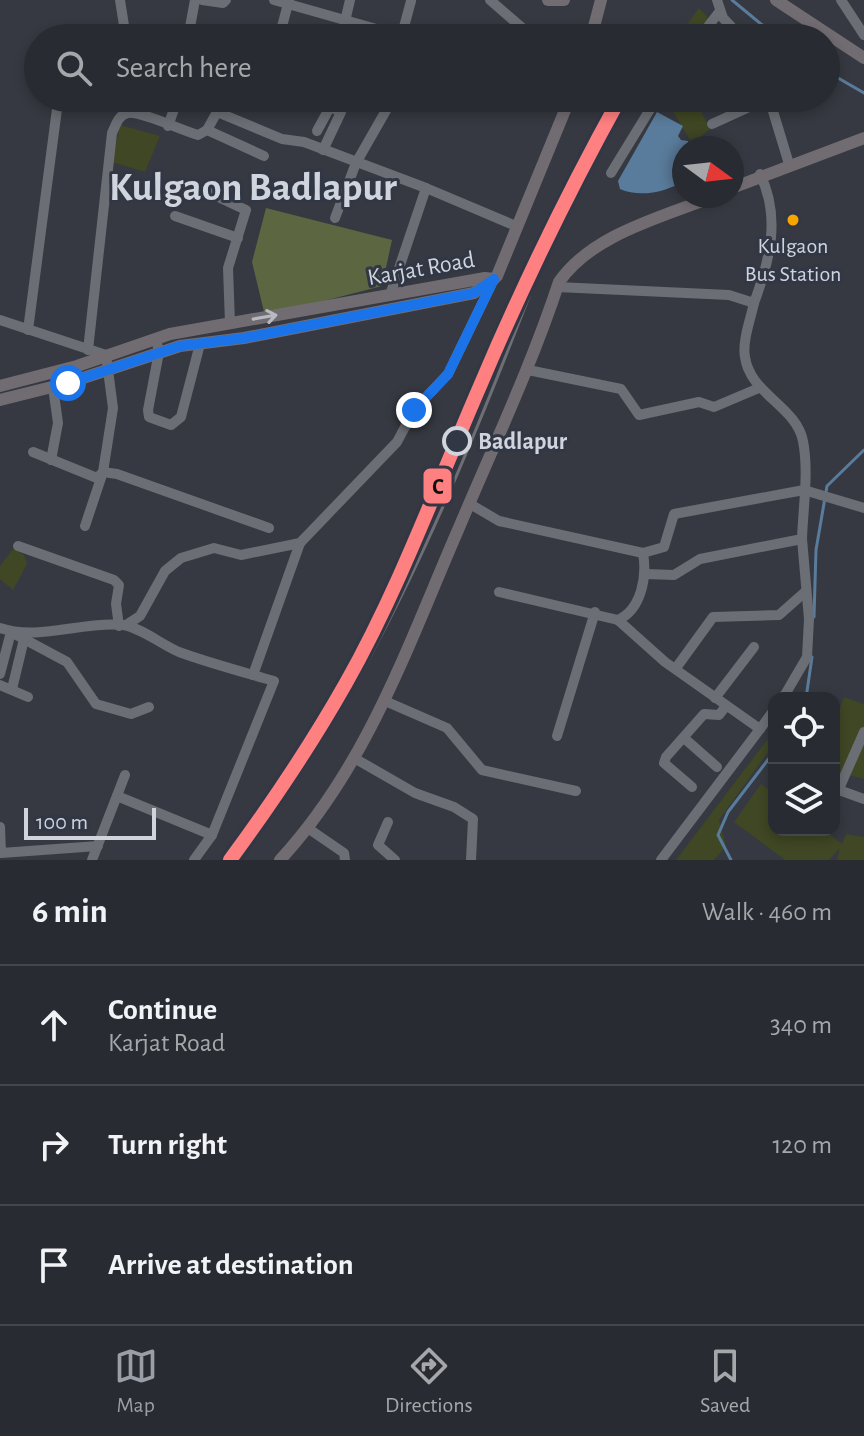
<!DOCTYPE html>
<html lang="en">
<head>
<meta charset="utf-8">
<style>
	:root { --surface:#282b31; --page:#34373d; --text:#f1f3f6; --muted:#a5a7ab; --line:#44474d; --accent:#9a9ea6 }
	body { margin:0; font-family:"Alegreya Sans",sans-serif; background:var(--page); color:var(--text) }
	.controls { position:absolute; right:24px; bottom:24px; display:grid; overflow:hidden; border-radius:16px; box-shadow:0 4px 12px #0003 }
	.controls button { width:72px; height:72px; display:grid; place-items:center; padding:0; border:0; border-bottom:2px solid var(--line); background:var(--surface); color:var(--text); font:40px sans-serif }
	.compass { position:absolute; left:672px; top:136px; width:72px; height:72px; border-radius:50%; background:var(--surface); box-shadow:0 4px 12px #0003; rotate:105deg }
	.scale { position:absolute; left:24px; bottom:20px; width:132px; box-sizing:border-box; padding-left:8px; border:4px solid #d0d4dd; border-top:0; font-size:22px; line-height:28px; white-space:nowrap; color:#d0d4dd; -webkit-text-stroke:6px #313745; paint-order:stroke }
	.stop { position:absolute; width:24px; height:24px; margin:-18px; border:6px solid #1a73e8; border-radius:50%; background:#fff }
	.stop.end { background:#1a73e8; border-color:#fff; box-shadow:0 2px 8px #0008 }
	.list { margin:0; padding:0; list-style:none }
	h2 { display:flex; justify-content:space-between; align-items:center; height:104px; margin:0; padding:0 32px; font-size:34px }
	h2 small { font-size:26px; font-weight:400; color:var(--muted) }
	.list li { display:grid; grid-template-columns:52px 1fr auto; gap:24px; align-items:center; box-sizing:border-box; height:120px; padding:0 32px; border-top:2px solid var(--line) }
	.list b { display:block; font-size:30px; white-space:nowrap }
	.list p { margin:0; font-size:26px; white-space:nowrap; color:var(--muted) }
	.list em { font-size:26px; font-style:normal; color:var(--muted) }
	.icon { flex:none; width:44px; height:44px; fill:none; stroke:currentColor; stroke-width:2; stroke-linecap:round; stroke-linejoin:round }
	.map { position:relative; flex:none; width:864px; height:860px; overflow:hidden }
	.search { position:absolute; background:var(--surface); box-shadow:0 4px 12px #0003; left:24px; right:24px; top:24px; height:88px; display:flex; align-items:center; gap:20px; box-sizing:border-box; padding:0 28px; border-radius:44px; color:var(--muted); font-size:30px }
	.sheet { height:464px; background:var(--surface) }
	nav { display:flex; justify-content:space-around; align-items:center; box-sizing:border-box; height:112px; border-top:2px solid var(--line); background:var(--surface); font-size:22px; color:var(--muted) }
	nav a { display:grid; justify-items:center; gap:4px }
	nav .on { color:var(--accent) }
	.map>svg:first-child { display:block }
</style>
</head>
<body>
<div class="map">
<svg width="864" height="860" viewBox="0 0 864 860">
	<rect width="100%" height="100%" fill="#363941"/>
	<g fill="#3f4724">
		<polygon points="699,8 727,38 677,38"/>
		<polygon points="635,98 699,98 696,101 710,129 692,143 672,110 631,105"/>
		<polygon points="120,125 160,136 145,172 112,162"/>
		<polygon points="13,549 24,555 27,564 13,590 0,579 0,566"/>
		<polygon points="844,697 864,704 864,779 834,771 834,724"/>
		<polygon points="767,740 773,745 719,820 726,846 714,860 676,860"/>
		<polygon points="761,784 774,793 774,830 824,830 842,844 846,834 864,837 864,860 837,860 840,848 829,860 785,860 734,822"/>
	</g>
	<polygon fill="#5c6641" points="266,208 392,240 382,286 265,316 252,262"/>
	<path fill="#5a7c9c" d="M657,112L683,126L678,136L681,140L688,141L690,148H684V181C666,192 640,198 620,189L618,181Z"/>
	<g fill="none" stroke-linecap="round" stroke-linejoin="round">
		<g stroke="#5a7c9c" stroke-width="3">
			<polyline points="732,0 778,38"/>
			<polyline points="826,71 864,93"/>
			<polyline points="814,617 816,550 827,486 864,450"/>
			<polyline points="806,698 812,657"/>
			<polyline points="731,860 718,835 728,812 774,752"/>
		</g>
		<g stroke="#6b6e74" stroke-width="10">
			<polyline points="120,0 125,32"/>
			<polyline points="202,0 223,3 226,0"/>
			<polyline points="274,0 401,36"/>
			<polyline points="490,0 534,38"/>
			<polyline points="717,0 723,18 742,38"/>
			<polyline points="841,0 864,35"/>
			<polyline points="188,38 195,0"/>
			<polyline points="279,38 289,0"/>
			<polyline points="341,38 350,0"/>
			<polyline points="401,38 411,1"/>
			<polyline points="699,38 720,11"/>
			<polyline points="217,112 282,139 304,142 426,188 516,226"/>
			<polyline points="712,124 769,98 789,164"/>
			<polyline points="168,126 178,98"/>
			<polyline points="207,130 217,112 219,98"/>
			<polyline points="317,131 330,107 341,112 323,150"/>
			<polyline points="611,173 657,98"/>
			<polyline points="199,188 246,210 228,268 230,323"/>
			<polyline points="175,216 238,238"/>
			<polyline points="335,218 356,163 388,107"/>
			<path d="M557,287L729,295L754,303C751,318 742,341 745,357C750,394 796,406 803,441C809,472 803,508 802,539L700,559L674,575L646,574"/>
			<polyline points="390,295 426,188"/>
			<path d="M754,303C770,260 781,217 760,174"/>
			<polyline points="0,320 106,355 113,408 103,472 85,526"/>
			<polyline points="28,330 57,109"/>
			<polyline points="156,339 159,352 148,410 149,417 171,425 181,417 200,344"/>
			<path d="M88,350L112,133C116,125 118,115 128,113C141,111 183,131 198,135L207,130L264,156"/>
			<polyline points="528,370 621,389 639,415 699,402 714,407 759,388"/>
			<polyline points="33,452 97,478 103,472 117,474 269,528"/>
			<polyline points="51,460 58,423 53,387"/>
			<polyline points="470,504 499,521 643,553 664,547 674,514 804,490 864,508"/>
			<polyline points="18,546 114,580 119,585 116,604 119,626"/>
			<path d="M499,592L618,620C642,609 647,576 643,553"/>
			<polyline points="618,620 665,662 760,729 661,860"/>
			<polyline points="126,625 140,616 165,571 181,558 214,548 241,555 300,543 397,442 414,410 448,374 494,279"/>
			<path d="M0,628C39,641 82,621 123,625C142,628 162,645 179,652C209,663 243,672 274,681L212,835L194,860"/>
			<polyline points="676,668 713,617 779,615 805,592"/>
			<polyline points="0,674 11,632 67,662 96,704 131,714 149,707"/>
			<polyline points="253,675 300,543"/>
			<polyline points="0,685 28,697"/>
			<polyline points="12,689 24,639"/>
			<polyline points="715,698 754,647"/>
			<polyline points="783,698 807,657 809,619 802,539"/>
			<polyline points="385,701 447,728 482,770 576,791"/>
			<polyline points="760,729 774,710"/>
			<polyline points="557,736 595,612"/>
			<polyline points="684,738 717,767"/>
			<polyline points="354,758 415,793 454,807 473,819 471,860"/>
			<polyline points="692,787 664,763 666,757 704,714 719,715 726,706"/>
			<polyline points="836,789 864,799"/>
			<polyline points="838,791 864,732"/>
			<polyline points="117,796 212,835"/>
			<polyline points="388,822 378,845 395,860"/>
			<polyline points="0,827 1,853 98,846"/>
			<polyline points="309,829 344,853 345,860"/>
			<polyline points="92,860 125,775"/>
		</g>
		<g stroke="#716c72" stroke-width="12">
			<polyline points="548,0 564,0"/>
			<polyline points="776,0 864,58"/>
			<polyline points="591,38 601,0"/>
			<polyline points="732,188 864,138"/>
			<polyline points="0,386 77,366 170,334 485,278 494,279"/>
			<polyline points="0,400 68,383 180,346 244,338 474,293 497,276 570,98"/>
			<path d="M280,860C367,766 408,645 458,530C493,447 531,367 559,282C592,234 663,217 715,196"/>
		</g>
		<path stroke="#6d6f74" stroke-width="3" d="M238,860C375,687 458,480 537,276C552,236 569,198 583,158"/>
		<defs>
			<path id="rail-1" d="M230,860C272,803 311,745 346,683C399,589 437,485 480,386C522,287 568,192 620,98"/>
		</defs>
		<use href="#rail-1" stroke="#313745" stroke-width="20"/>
		<use href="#rail-1" stroke="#ff8080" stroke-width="14"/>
	</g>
	<defs><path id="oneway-shaft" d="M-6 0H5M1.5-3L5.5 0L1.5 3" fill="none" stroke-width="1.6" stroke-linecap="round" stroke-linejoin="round" transform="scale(2)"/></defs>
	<use stroke="#b8bac2" href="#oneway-shaft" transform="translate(265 317) rotate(-10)"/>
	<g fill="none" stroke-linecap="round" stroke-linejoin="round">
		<polyline stroke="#1a73e8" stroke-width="10" points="68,383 180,346 244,338 474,293 494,279 448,374 414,410"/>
	</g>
	<circle fill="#f7a600" stroke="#313745" stroke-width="3" cx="793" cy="220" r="7"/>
	<circle fill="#313745" stroke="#d0d4dd" stroke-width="4" cx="457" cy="441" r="13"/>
	<g text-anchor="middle" stroke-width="6" stroke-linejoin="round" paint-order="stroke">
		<g font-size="22" fill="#d0d4dd" stroke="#313745">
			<text x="793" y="253">Kulgaon<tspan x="793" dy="28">Bus Station</tspan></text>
		</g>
		<g font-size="24" fill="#d0d4dd" stroke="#313745">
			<text transform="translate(421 268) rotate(-10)" y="8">Karjat Road</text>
		</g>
		<g font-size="24" font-weight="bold" fill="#d0d4dd" stroke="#313745" text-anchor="start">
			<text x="478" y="449">Badlapur</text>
		</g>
		<g font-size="40" font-weight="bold" fill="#d0d4dd" stroke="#313745">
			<text x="253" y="200">Kulgaon Badlapur</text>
		</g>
	</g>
	<rect stroke="#313745" stroke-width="3" x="422" y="467" width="31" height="38" rx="8" fill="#ff8080"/>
	<g font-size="22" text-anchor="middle" font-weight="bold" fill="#111">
		<text x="438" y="494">C</text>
	</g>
</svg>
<div class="controls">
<button><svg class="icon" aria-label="locate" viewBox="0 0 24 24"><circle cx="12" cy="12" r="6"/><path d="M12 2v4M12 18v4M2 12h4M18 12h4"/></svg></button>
<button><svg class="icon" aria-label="layers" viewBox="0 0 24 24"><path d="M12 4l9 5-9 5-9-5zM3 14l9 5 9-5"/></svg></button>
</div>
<svg class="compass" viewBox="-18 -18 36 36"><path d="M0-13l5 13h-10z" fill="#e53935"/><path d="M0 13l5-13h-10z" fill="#a5a7ab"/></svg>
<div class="scale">100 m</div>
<div class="stop" style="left:68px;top:383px"></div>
<div class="stop end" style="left:414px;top:410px"></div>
<div class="search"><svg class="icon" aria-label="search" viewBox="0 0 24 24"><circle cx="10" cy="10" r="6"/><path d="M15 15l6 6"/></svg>Search here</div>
</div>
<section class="sheet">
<h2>6 min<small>Walk · 460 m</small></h2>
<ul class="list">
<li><svg class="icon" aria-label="ahead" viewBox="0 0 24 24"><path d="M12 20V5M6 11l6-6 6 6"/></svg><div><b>Continue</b><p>Karjat Road</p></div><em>340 m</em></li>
<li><svg class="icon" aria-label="right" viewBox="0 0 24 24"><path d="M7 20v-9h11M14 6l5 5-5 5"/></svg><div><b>Turn right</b></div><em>120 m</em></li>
<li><svg class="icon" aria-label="arrive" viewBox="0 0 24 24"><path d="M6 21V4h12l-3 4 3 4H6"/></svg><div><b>Arrive at destination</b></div></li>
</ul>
</section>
<nav>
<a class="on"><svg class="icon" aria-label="map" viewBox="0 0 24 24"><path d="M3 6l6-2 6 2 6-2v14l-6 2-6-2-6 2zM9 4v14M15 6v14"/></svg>Map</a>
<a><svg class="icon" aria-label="directions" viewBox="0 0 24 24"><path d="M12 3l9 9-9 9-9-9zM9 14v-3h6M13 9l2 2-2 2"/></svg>Directions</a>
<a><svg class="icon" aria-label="saved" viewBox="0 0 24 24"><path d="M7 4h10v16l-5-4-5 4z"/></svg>Saved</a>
</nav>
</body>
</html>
